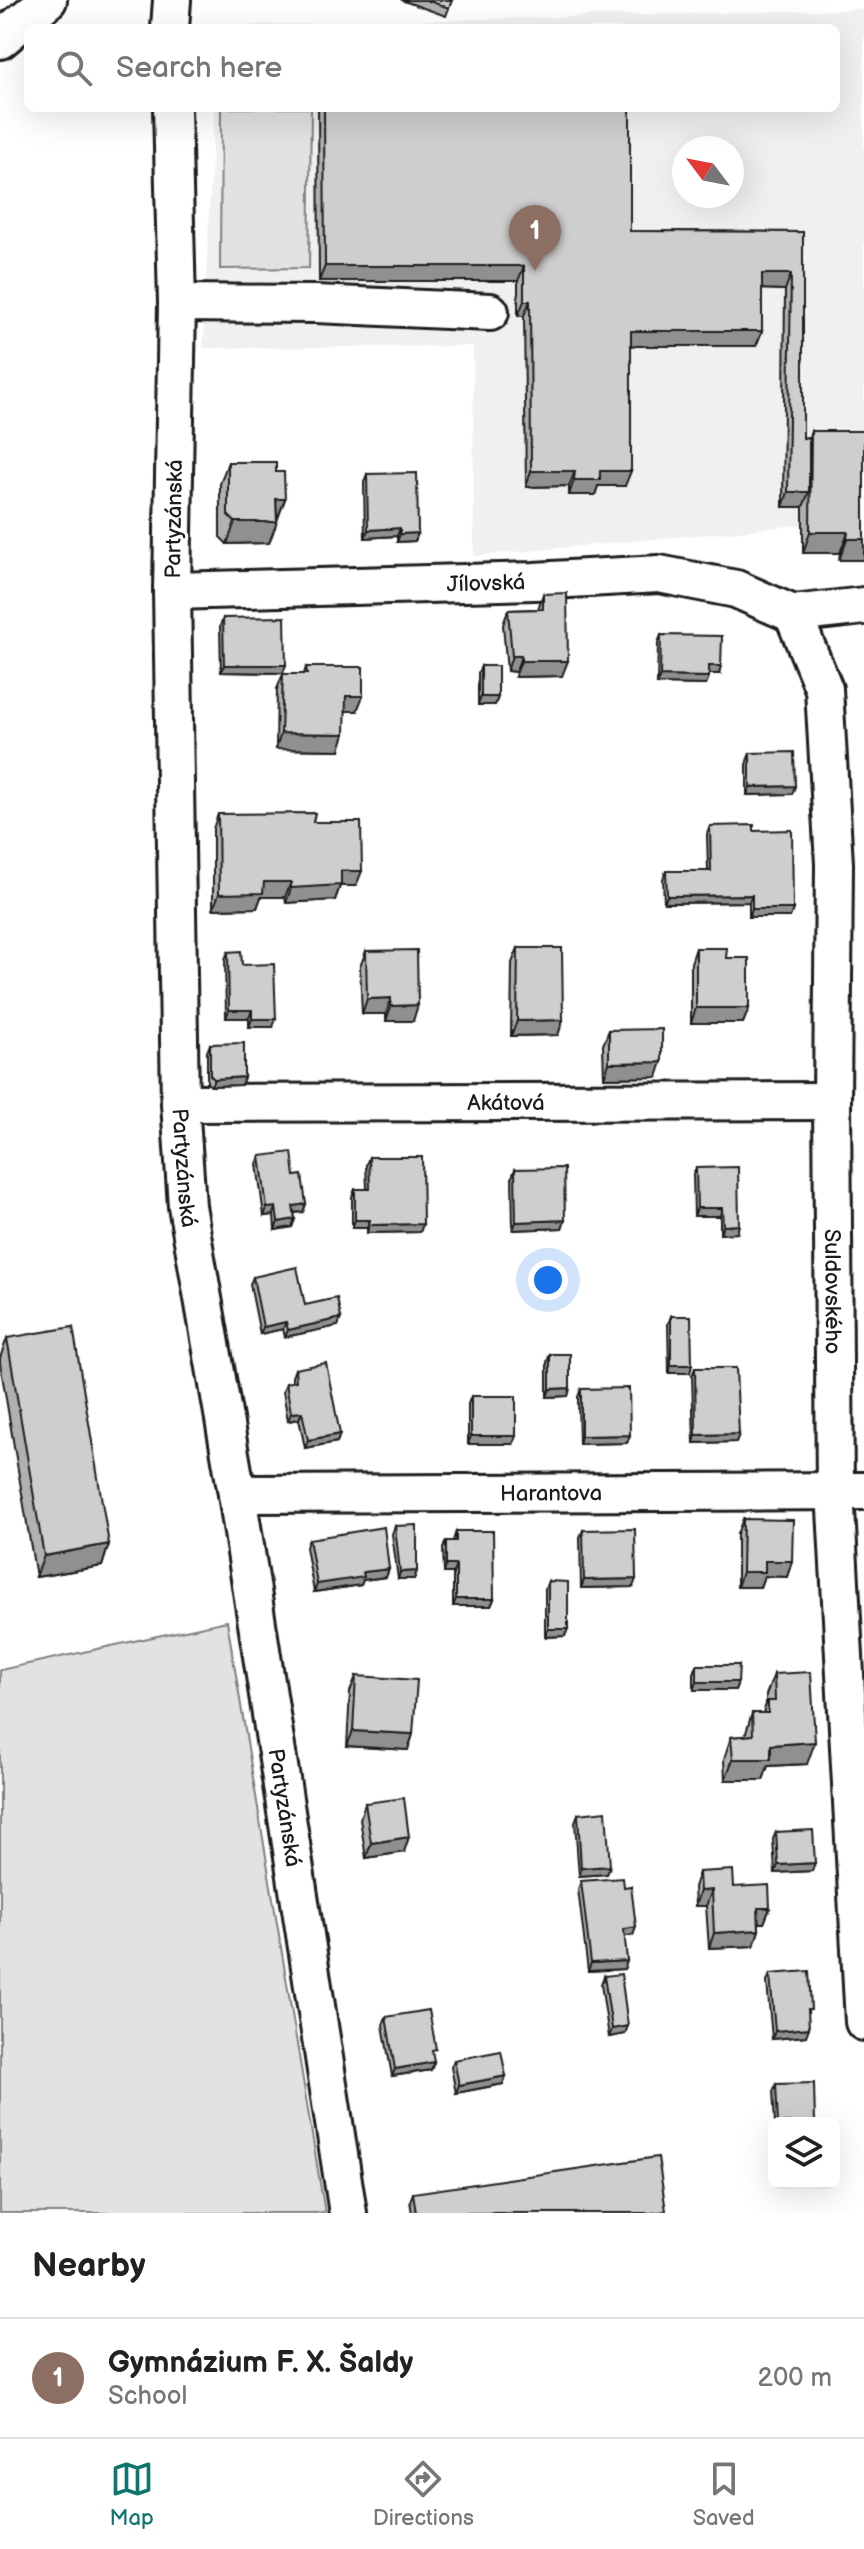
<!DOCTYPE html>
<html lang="en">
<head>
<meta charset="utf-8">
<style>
	:root { --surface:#fff; --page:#f6f6f6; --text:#222; --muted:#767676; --line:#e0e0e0; --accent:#0f766e }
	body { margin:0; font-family:"Balsamiq Sans",sans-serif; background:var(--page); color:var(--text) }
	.controls { position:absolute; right:24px; bottom:24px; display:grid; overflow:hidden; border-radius:12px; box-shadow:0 8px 32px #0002 }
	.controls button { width:72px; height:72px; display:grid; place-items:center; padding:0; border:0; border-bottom:2px solid var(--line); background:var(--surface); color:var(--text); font:40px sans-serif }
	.compass { position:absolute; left:672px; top:136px; width:72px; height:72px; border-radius:50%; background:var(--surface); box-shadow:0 8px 32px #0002; rotate:302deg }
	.you { position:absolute; left:548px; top:1280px; width:28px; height:28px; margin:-20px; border:6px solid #fff; border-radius:50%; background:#1a73e8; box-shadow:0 0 0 12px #1a73e833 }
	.badge { display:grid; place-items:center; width:52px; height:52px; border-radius:50%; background:var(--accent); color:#fff; font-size:26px; font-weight:700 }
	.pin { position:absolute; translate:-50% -66px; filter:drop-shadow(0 2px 4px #0008) }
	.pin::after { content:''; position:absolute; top:42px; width:28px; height:24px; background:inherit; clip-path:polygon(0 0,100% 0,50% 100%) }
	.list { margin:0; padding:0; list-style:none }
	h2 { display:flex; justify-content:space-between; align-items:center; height:104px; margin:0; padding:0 32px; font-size:34px }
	h2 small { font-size:26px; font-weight:400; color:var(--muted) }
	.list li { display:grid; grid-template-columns:52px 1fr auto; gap:24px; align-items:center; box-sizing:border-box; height:120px; padding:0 32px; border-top:2px solid var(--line) }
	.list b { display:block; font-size:30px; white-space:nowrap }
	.list p { margin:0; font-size:26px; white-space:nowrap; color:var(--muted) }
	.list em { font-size:26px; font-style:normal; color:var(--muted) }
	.icon { flex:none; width:44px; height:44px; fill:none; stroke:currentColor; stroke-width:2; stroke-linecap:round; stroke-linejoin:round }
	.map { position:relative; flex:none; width:864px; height:2213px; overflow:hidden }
	.search { position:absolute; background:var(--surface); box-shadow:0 8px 32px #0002; left:24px; right:24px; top:24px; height:88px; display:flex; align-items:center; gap:20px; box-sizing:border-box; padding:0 28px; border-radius:12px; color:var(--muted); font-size:30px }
	.sheet { height:224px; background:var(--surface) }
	nav { display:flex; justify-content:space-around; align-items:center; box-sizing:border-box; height:112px; border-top:2px solid var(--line); background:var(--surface); font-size:22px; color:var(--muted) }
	nav a { display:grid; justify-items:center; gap:4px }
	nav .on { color:var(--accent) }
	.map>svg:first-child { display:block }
</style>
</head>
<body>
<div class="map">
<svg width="864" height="2213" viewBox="0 0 864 2213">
	<rect width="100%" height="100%" fill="#fff"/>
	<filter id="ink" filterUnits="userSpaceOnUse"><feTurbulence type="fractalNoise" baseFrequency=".0125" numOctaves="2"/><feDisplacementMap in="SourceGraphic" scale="16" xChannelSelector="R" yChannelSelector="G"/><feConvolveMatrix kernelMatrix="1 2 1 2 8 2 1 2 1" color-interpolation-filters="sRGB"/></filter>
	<g filter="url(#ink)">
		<path fill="#f0f0f0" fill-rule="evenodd" d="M864,9V519L474,556L473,346L203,348L214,108H836V28H218V26ZM684,148H732V196H684Z"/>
		<g fill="#e2e2e2" stroke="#7f7f7f" stroke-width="2">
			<polygon points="221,108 311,108 309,268 220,269"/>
			<polygon points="227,1621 325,2213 0,2213 0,1670"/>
		</g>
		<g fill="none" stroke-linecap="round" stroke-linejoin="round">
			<defs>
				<g id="minor">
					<polyline points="170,28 172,0"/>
					<polyline points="0,40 48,0"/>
					<path id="s1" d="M172,108L177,303L172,591L180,1103L187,1206L237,1494L348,2213"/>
					<polyline points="177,303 316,304 490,312"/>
					<path id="s2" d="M172,591L534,581L659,574L736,589L793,614"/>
					<path id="s3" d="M793,614L824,689L834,864L832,1101L835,1491L864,2022"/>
					<polyline points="793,614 864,606"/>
					<path id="s4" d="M180,1103L832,1101"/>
					<path id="s5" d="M237,1494L864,1491"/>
				</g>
			</defs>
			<use href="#minor" stroke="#1c1c1c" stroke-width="42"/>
			<use href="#minor" stroke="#fff" stroke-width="36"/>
		</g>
		<g fill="#b1b1b1" stroke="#1c1c1c" stroke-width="2">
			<polygon points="401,0 452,0 446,16"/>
			<polygon points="318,108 630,108 630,231 803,232 803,438 809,437 811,431 864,560 839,560 840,553 803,553 803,507 783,507 785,290 762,289 762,331 756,346 631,346 625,486 598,486 595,495 569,495 569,486 526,487 524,316 518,316 518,281 319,281"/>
			<polygon points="228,462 276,472 285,499 269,543 227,544 220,537 220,484"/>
			<polygon points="367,474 418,533 415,541 397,542 397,536 365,538 364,482"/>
			<polygon points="543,594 562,676 515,677 516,672 507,671 503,625 508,610 538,609"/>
			<polygon points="223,618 283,673 221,672 220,626"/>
			<polygon points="661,635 719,674 709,674 706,685 657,684 658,643"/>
			<polygon points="481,666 498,697 495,705 478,705 478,673"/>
			<polygon points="306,667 357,711 345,711 340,750 276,749 277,689 283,674 304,674"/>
			<polygon points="750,753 795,786 792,794 747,795 747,761"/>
			<polygon points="218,814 313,822 356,886 340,886 335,900 286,903 285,897 261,897 257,908 213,909 213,829"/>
			<polygon points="710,826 754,831 793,909 790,917 749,917 749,902 664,903 663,879 666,871 708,871 707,834"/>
			<polygon points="518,948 563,1020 558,1035 511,1036 512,963"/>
			<polygon points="696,948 726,958 749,1008 743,1023 691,1023 691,963"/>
			<polygon points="366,951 413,1021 386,1021 386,1014 362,1014 360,967"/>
			<polygon points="228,952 242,965 273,1027 249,1027 249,1018 226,1018 225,959"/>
			<polygon points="609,1030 657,1077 604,1078 603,1045"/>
			<polygon points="210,1044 244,1077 241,1085 211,1086 207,1083 207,1052"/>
			<polygon points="260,1156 295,1176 306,1204 303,1212 294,1213 295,1219 292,1227 275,1230 274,1215 264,1216 257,1164"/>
			<polygon points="369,1157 423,1224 420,1232 367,1233 367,1228 352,1228 352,1197 355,1189 367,1189 366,1165"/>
			<polygon points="696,1168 737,1233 720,1234 720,1216 694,1216 693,1175"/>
			<polygon points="515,1169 565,1220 562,1228 513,1230 512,1177"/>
			<polygon points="253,1277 305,1305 341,1318 338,1326 285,1337 283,1329 260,1334 250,1284"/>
			<polygon points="671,1316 690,1373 669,1373 668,1324"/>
			<polygon points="7,1338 109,1544 102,1566 36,1577 0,1363 0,1358"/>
			<polygon points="550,1354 570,1388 568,1396 547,1397 547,1362"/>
			<polygon points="695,1368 739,1434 736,1442 694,1443 692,1376"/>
			<polygon points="295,1369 340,1434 337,1442 305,1448 299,1419 288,1421 283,1391 286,1383 292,1382 292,1377"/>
			<polygon points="581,1389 630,1435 627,1443 579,1444 578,1397"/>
			<polygon points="471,1396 513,1444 468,1444 468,1404"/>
			<polygon points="743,1519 792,1561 787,1577 764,1576 760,1587 737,1587 737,1534"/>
			<polygon points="395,1526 417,1571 414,1579 398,1579 392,1534"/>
			<polygon points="583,1530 633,1587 581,1588 580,1537"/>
			<polygon points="456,1531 494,1599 491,1606 453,1606 453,1573 444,1573 443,1548 446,1541 453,1541"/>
			<polygon points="309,1539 389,1569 386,1577 363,1580 361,1585 314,1592 306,1547"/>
			<polygon points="548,1581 565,1636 545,1637 545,1589"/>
			<polygon points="697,1665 738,1682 735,1690 694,1690 694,1673"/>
			<polygon points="774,1674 807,1764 768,1766 763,1780 725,1780 724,1759 731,1737 745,1736 752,1713 763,1713 766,1704 766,1695"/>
			<polygon points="356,1676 413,1734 408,1750 347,1746 350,1692"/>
			<polygon points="365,1803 404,1852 366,1858 360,1819"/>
			<polygon points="578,1814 610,1866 607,1874 579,1876 575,1822"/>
			<polygon points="776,1832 815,1863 812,1871 775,1873 773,1839"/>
			<polygon points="699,1872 734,1887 770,1908 764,1923 759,1923 759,1930 754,1946 709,1948 706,1906 695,1906 694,1887"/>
			<polygon points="581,1881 624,1887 636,1927 633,1935 624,1936 627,1961 624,1969 588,1971 578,1889"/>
			<polygon points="770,1974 808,2017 806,2036 772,2039 767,1982"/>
			<polygon points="604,1976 625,2034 609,2037 601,1984"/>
			<polygon points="386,2017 433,2057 434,2062 431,2070 392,2076 383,2025"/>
			<polygon points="454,2060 506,2076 503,2084 456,2093 451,2067"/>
			<polygon points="776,2084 815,2123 775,2123 773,2092"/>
			<polygon points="413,2193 665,2213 412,2213 410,2201"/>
		</g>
		<g fill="#909090" stroke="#1c1c1c" stroke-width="2">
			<polygon points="325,266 524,266 518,281 319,281"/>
			<polygon points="762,274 791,274 785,290 756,289"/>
			<polygon points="524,301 530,301 524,316 518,316"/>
			<polygon points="631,331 762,331 756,346 625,346"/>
			<polygon points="531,471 575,471 569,486 526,487"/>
			<polygon points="600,471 631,471 625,486 598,486 595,495 569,495 574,480"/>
			<polygon points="788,492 809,492 803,507 783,507"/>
			<polygon points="276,499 285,499 277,520"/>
			<polygon points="235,522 277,522 269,543 227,544"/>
			<polygon points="400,528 397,536 365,538 368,530"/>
			<polygon points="810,532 848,532 840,553 803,553"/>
			<polygon points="418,533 415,541 397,542 400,534"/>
			<polygon points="847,539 864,539 864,560 839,560"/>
			<polygon points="512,656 521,656 516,672 507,671"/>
			<polygon points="521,661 568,661 562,676 515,677"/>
			<polygon points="224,665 286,665 283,673 221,672"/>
			<polygon points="709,666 721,666 719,674 706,674"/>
			<polygon points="660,676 709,677 706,685 657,684"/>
			<polygon points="346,696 363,696 357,711 340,711"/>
			<polygon points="481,697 498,697 495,705 478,705"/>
			<polygon points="281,733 345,734 340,750 276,749"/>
			<polygon points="795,786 792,794 747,795 750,787"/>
			<polygon points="341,871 362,871 356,886 340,886 335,900 286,903 291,888"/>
			<polygon points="264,882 291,882 285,897 261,897 257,908 213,909 219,894"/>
			<polygon points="752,895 749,902 664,903 667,896"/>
			<polygon points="752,909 793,909 790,917 749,917"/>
			<polygon points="391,998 386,1014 362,1014 367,999"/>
			<polygon points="418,1005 413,1021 386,1021 391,1006"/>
			<polygon points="696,1008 749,1008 743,1023 691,1023"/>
			<polygon points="229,1010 252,1010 249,1018 226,1018"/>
			<polygon points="252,1019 276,1019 273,1027 249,1027"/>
			<polygon points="563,1020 558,1035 511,1036 517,1021"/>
			<polygon points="662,1062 657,1077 604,1078 609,1063"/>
			<polygon points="244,1077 241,1085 211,1086 214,1079"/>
			<polygon points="306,1204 303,1212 291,1213 293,1206"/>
			<polygon points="276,1207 274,1215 264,1216 267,1208"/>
			<polygon points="697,1208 722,1208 720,1216 694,1216"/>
			<polygon points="295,1219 292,1227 275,1230 278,1222"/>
			<polygon points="355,1220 370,1220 367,1228 352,1228"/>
			<polygon points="565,1220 562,1228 513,1230 516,1222"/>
			<polygon points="423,1224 420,1232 367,1233 369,1225"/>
			<polygon points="739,1225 737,1233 720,1234 723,1226"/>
			<polygon points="341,1318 338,1326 285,1337 288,1330"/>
			<polygon points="286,1322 283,1329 260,1334 263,1327"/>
			<polygon points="671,1365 692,1365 690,1373 669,1373"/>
			<polygon points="570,1388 568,1396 547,1397 550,1389"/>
			<polygon points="302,1412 299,1419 288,1421 291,1413"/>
			<polygon points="340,1434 337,1442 305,1448 308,1440"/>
			<polygon points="739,1434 736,1442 694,1443 696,1435"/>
			<polygon points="630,1435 627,1443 579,1444 581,1436"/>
			<polygon points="471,1436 516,1436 513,1444 468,1444"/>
			<polygon points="109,1544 102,1566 36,1577 44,1556"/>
			<polygon points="765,1561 792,1561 787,1577 764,1576 760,1587 737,1587 742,1572"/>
			<polygon points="446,1565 456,1565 453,1573 444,1573"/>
			<polygon points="389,1569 386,1577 363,1580 361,1585 314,1592 317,1584 363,1572"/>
			<polygon points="417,1571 414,1579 398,1579 400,1572"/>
			<polygon points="636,1579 633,1587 581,1588 584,1580"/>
			<polygon points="456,1599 494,1599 491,1606 453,1606"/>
			<polygon points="548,1629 568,1629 565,1636 545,1637"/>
			<polygon points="697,1682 738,1682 735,1690 694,1690"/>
			<polygon points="353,1731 413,1734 408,1750 347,1746"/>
			<polygon points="815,1742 807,1764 768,1766 763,1780 725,1780 733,1759 771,1745"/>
			<polygon points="409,1837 404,1852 366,1858 371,1843"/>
			<polygon points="815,1863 812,1871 775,1873 778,1865"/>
			<polygon points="610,1866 607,1874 579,1876 581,1868"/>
			<polygon points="712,1890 706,1906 695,1906 700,1891"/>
			<polygon points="758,1908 770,1908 764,1923 752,1923"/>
			<polygon points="636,1927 633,1935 621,1937 624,1929"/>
			<polygon points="759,1930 754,1946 709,1948 714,1933"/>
			<polygon points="627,1961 624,1969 588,1971 591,1963"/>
			<polygon points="628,2026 625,2034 609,2037 612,2029"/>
			<polygon points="809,2028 806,2036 772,2039 775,2031"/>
			<polygon points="434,2062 431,2070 392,2076 395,2069"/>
			<polygon points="506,2076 503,2084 456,2093 459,2085"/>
		</g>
		<g fill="#cecece" stroke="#1c1c1c" stroke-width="2">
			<polygon points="426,0 452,0 449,8"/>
			<polygon points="324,108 630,108 630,231 803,232 803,438 809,437 809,492 788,492 791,274 762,274 762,331 631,331 631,471 600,471 600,480 574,480 575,471 531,471 530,301 524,301 524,266 325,266"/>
			<polygon points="811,431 864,431 864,539 847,539 848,532 810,532"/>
			<polygon points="228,462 276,462 276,472 284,472 285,499 276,499 277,522 235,522 228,515"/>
			<polygon points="417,473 418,533 400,534 400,528 368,530 367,474"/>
			<polygon points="567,593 568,661 521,661 521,656 512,656 508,610 543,609 543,594"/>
			<polygon points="285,617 286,665 224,665 223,618"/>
			<polygon points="661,635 722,636 721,666 709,666 709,677 660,676"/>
			<rect x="481" y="666" width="17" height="31"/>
			<polygon points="306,667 363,667 363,696 346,696 345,734 281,733 283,674 307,674"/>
			<polygon points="794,752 795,786 750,787 750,753"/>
			<polygon points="315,813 313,822 361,822 362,871 341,871 341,885 291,888 291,882 264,882 263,893 219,894 218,814"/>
			<polygon points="754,825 754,831 792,830 793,909 752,909 752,895 667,896 666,871 711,871 710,826"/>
			<polygon points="518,948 562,948 563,1020 517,1021"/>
			<polygon points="696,948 727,948 726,958 749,958 749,1008 696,1008"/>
			<polygon points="417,950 418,1005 391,1006 391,998 367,999 366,951"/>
			<polygon points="241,951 242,965 274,964 276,1019 252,1019 252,1010 229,1010 228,952"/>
			<polygon points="662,1029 662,1062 609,1063 609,1030"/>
			<polygon points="244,1043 244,1077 214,1079 210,1075 210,1044"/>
			<polygon points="292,1152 295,1176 302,1175 306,1204 293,1206 295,1219 278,1222 276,1207 267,1208 260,1156"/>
			<polygon points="369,1157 422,1157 423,1224 369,1225 370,1220 355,1220 355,1189 370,1189"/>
			<polygon points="738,1167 739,1225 723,1226 722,1208 697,1208 696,1168"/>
			<polygon points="564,1168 565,1220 516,1222 515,1169"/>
			<polygon points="297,1267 305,1305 337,1298 341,1318 288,1330 286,1322 263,1327 253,1277"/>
			<polygon points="671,1316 691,1316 692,1365 671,1365"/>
			<polygon points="73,1327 109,1544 44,1556 7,1338"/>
			<polygon points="550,1354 570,1354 570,1388 550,1389"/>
			<polygon points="326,1363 340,1434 308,1440 302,1412 291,1413 286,1383 296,1381 295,1369"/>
			<polygon points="695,1368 736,1368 739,1434 696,1435"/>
			<polygon points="629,1388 630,1435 581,1436 581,1389"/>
			<rect x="471" y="1396" width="45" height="40"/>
			<polygon points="743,1519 793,1520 792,1561 765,1561 765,1572 742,1572"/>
			<polygon points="417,1525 417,1571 400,1572 395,1526"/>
			<polygon points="384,1527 389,1569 363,1572 364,1577 317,1584 309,1539"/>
			<polygon points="635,1529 636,1579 584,1580 583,1530"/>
			<polygon points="456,1531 493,1531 494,1599 456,1599 456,1565 446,1565 446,1541 456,1541"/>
			<polygon points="548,1581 568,1582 568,1629 548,1629"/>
			<polygon points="697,1665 739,1665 738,1682 697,1682"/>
			<polygon points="811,1672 815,1742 771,1745 771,1759 733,1759 731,1737 753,1735 752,1713 768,1713 768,1701 775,1701 774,1674"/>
			<polygon points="356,1676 417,1680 413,1734 353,1731"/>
			<polygon points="404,1798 409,1837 371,1843 365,1803"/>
			<polygon points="606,1811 610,1866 581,1868 578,1814"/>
			<polygon points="813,1830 815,1863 778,1865 776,1832"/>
			<polygon points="733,1870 734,1887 769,1885 770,1908 758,1908 759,1930 714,1933 712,1890 700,1891 699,1872"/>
			<polygon points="623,1878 624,1887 631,1886 636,1927 624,1929 627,1961 591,1963 581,1881"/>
			<polygon points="809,1971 811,2009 808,2009 809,2028 775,2031 770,1974"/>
			<polygon points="621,1974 628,2026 612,2029 604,1976"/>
			<polygon points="429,2010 436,2049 432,2050 434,2062 395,2069 386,2017"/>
			<polygon points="501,2051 506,2076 459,2085 454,2060"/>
			<polygon points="814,2083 815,2123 778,2123 776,2084"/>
			<polygon points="658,2157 666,2211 652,2213 416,2213 413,2193"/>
		</g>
	</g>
	<g text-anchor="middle" stroke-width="6" stroke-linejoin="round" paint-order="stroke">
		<g font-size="22" fill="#1c1c1c" stroke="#fff">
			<text transform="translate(173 519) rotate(-89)" y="8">Partyzánská</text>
			<text dy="8" stroke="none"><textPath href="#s2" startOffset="314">Jílovská</textPath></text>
			<text dy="8" stroke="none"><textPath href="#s4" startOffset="326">Akátová</textPath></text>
			<text dy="8" stroke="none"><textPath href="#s1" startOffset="1060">Partyzánská</textPath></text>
			<text dy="8" stroke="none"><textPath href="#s3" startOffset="684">Suldovského</textPath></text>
			<text dy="8" stroke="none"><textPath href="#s5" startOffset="314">Harantova</textPath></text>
			<text dy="8" stroke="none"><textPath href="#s1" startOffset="1708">Partyzánská</textPath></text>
		</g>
	</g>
</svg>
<div class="controls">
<button><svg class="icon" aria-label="layers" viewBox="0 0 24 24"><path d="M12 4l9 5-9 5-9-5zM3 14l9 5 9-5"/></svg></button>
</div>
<svg class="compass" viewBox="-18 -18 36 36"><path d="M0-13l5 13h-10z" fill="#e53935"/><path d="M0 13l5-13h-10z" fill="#767676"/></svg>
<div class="you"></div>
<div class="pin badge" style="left:535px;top:271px;background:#8d6e63">1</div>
<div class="search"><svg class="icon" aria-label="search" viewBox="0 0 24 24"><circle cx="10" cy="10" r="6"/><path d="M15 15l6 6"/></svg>Search here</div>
</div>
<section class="sheet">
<h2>Nearby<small></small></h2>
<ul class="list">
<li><span class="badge" style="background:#8d6e63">1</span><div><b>Gymnázium F. X. Šaldy</b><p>School</p></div><em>200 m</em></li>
</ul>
</section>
<nav>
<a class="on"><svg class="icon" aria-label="map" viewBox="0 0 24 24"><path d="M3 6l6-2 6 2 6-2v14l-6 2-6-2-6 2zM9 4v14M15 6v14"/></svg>Map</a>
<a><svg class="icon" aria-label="directions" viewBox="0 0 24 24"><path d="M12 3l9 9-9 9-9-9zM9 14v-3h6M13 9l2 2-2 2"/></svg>Directions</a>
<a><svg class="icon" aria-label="saved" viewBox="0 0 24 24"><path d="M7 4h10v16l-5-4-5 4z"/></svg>Saved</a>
</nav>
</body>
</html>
